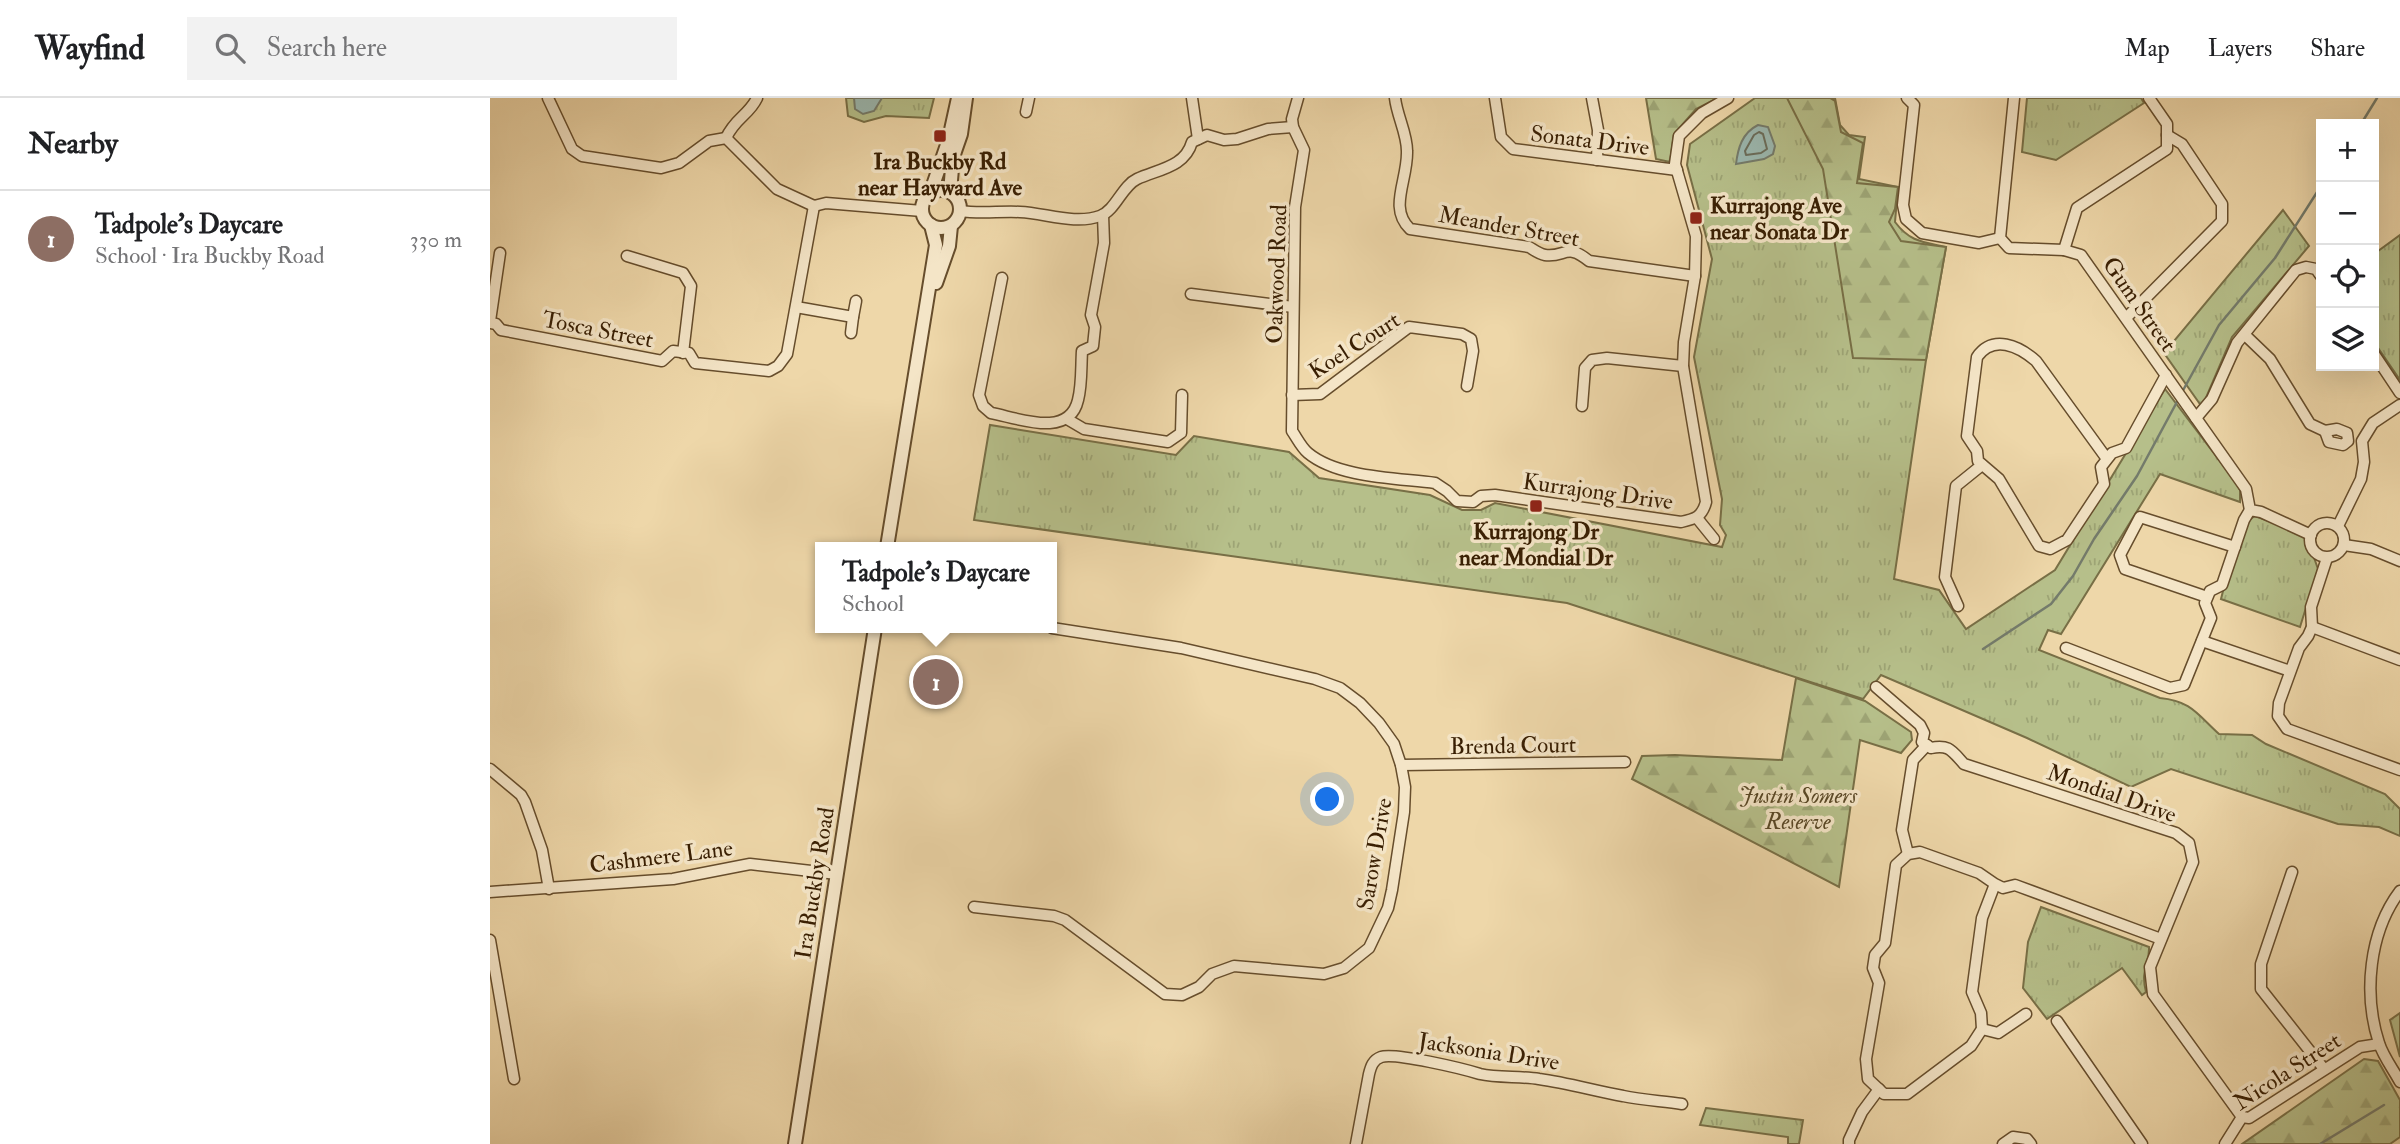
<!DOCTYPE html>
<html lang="en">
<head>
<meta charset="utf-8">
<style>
	:root { --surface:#fff; --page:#f2f2f2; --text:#202124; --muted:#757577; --line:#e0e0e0; --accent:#ea580c }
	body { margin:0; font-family:"IM FELL Double Pica",serif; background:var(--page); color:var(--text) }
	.controls { position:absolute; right:21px; top:21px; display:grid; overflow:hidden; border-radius:0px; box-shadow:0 7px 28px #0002 }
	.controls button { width:63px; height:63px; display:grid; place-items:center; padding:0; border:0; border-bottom:2px solid var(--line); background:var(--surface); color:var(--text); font:35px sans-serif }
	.you { position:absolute; left:838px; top:702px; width:24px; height:24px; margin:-18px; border:5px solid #fff; border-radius:50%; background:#1a73e8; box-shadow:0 0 0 10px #1a73e833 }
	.badge { display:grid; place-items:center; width:46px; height:46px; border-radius:50%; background:var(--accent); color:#fff; font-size:23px; font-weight:700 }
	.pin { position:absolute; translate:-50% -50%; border:4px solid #fff; box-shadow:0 2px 7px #0006 }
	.popup { position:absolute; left:325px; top:444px; width:242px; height:91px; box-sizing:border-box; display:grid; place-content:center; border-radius:0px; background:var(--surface); filter:drop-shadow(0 2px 5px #0005); font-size:23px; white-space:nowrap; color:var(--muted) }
	.popup b { font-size:26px; color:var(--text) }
	.popup::after { content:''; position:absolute; left:50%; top:100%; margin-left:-14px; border:14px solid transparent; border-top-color:var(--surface) }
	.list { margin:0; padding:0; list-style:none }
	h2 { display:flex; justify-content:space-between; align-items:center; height:91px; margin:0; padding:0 28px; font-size:30px }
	h2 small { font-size:23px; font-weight:400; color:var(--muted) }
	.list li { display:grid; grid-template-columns:46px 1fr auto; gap:21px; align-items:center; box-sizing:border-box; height:98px; padding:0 28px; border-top:2px solid var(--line) }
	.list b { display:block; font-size:26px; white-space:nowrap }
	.list p { margin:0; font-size:23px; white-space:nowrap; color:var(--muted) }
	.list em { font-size:23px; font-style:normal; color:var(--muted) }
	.icon { flex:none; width:38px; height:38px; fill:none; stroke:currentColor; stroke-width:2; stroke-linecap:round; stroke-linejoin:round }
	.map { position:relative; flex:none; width:1910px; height:1046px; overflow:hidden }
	header { display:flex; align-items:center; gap:42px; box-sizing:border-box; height:98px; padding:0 35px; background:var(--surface); border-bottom:2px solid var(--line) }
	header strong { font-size:33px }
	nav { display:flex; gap:38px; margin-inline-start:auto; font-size:24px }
	.search { width:490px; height:63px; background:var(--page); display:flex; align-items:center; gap:18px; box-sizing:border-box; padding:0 24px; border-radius:0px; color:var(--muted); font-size:26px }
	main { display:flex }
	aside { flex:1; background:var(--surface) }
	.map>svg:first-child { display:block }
</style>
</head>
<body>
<header>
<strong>Wayfind</strong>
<div class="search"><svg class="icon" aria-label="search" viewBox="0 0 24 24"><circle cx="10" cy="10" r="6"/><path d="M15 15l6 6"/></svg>Search here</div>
<nav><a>Map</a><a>Layers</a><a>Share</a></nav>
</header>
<main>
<aside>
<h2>Nearby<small></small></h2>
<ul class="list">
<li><span class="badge" style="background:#8d6e63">1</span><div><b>Tadpole's Daycare</b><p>School · Ira Buckby Road</p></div><em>330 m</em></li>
</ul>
</aside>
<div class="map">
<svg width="1910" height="1046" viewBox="0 0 1910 1046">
	<defs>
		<pattern id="grass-tufts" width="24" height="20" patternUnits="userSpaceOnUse" patternTransform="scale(1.75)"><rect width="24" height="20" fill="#b6bf8a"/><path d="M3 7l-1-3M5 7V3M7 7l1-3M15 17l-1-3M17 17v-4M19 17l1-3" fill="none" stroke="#9da475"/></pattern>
		<pattern id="forest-firs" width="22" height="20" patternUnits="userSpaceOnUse" patternTransform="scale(1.75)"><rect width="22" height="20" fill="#b6bf8a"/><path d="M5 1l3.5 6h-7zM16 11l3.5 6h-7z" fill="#9da475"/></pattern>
	</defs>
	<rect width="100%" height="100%" fill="#eed7a9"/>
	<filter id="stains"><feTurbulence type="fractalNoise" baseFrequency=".00286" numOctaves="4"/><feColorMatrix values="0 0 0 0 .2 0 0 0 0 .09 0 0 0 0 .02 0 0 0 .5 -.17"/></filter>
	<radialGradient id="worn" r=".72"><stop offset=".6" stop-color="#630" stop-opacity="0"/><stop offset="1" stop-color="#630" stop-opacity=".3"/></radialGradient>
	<g fill="url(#grass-tufts)" stroke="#786f46" stroke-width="2">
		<polygon points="356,0 444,0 439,20 396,18 374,24 358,18"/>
		<path d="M1265,0H1345L1350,27L1359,37L1375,39L1369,81L1408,89L1405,124C1420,144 1433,144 1456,149L1436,262L1404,481L1449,492L1476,531L1565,472L1675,291L1745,383L1750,392V404L1670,376L1571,536L1558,532L1549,552L1670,600C1701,603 1707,616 1729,636L1762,637L1776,646L1895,696L1910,711V738L1889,729L1848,726L1681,671L1641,689L1537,640L1391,577L1373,601L1077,505L484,422L500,327L686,357L704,338L799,354L829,380L940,397L972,412H991L1005,405L1232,449L1236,437L1230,427L1232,401L1204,259L1222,161L1197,67L1200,46Z"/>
		<polygon points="1537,0 1651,0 1654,5 1566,62 1532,54"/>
		<polygon points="1793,112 1819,148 1742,239 1712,309 1674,255"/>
		<polygon points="1910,137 1910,282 1884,244 1884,156"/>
		<path d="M1765,418L1816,437L1828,471L1810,529L1731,501C1737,479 1744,430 1765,418Z"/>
		<path d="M1551,809L1659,849C1660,866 1650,871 1656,894L1652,897L1632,870L1557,921L1533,890L1538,844Z"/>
		<polygon points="1910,915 1910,959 1900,922"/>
		<polygon points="1216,1010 1313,1022 1309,1046 1298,1046 1298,1039 1210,1027"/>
	</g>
	<g fill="url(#forest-firs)" stroke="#786f46" stroke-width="2">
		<polygon points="1156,0 1226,0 1226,1 1206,11 1184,36 1180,64 1166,61"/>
		<polygon points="1297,0 1340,0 1345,3 1351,34 1373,45 1367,85 1408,89 1405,111 1399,124 1411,143 1456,149 1436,262 1363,260 1333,71"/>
		<polygon points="1306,580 1375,603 1421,634 1422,642 1411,655 1370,642 1349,789 1142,681 1152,658 1185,657 1292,662"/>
		<polygon points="1874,961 1888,963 1910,1002 1910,1039 1900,1046 1752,1046"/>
	</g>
	<g fill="#9bb8b0" stroke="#747b6b" stroke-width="2">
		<polygon points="364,0 392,0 384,13 373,16 365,11"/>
		<path d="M1268,27L1278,29L1285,48L1283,56L1274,61L1246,66C1248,50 1252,35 1268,27Z"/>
	</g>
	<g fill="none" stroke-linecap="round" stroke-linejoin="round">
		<polygon stroke="#6a6c5a" stroke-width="2" points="1269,34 1273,36 1277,51 1271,55 1256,57 1255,53 1264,37"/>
		<g stroke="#747b6b" stroke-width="2.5">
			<polyline points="1871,26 1887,0"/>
			<polyline points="1691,296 1729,227 1785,160 1831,88"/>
			<polyline points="1493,551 1561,506 1583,478 1604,441 1647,378 1688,302"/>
			<polyline points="1830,1046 1894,1007"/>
		</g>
		<defs>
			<g id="minor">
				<polyline points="58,0 82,51 92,58 171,70 189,65 219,43 236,40 287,91 324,108 336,105 432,113"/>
				<polyline points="702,0 708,41"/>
				<path d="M808,0L802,21L803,29L814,52L805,109L802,333C807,340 811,349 818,355C848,380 907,380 945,385L957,393L967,403L983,404L991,398L1005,397L1191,424C1205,421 1212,419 1216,404L1193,268L1194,244L1205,178L1206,138L1185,66L1189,38L1212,15L1238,0"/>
				<path d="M905,0C907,18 917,35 917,53C918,82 898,110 920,131L1039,149C1044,152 1049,156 1055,157C1075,160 1076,144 1099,163L1205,178"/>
				<polyline points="1005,0 1011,39 1023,51 1187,72"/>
				<polyline points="1102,0 1108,32 1107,62"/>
				<polyline points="1417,0 1424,7 1413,107 1416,121 1432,135 1489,145 1510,140"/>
				<polyline points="1524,0 1510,140 1519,150 1574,152 1591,157 1756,391 1760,412 1771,414 1821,437"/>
				<polyline points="536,14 539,0"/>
				<path d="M236,40C245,20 259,17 267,0"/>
				<path d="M470,113C490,116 510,113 530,114C555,115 585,127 610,118C626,112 632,88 647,81C669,71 695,69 702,44L717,37L734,42L747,41L778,31L803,29"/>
				<polyline points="1574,152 1587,110 1677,51 1677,26 1659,0"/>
				<polyline points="137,158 193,175 201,188 193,255"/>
				<path d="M512,180L489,297L493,308L501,315C528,320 579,341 588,302C592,287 591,269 592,253L603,248L605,229L601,217L614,145L613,117"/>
				<polyline points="701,196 803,209"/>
				<polyline points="306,209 363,219 366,203"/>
				<polyline points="1636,220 1732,123 1732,106 1692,46 1677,37"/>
				<polyline points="0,223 10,155"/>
				<polyline points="0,225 6,226 11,232 172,263 183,253 199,255 205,265 279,273 288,268 297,256 324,108"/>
				<polyline points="361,235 363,219"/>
				<polyline points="1755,237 1780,261 1820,326 1835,333"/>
				<polyline points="1884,256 1910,295"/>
				<polyline points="802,297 830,296 919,229 972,236 981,241 983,253 977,288"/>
				<polyline points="1092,308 1095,270 1102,262 1117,260 1193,268"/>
				<polyline points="1706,320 1722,301 1747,245 1806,172 1816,169 1826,171 1831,178"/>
				<polyline points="577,321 594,331 678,344 691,335 692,297"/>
				<polygon points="1847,331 1857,335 1858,343 1853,347 1839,344 1835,333"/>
				<path d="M1617,361L1546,263C1529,248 1503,236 1487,259L1477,338L1487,353L1488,363L1509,381L1549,448L1560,451L1577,442L1614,386L1611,369L1622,355L1636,350L1676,277"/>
				<polyline points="1207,420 1224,441"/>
				<circle cx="1837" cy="442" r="17"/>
				<polyline points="1848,428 1871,381 1874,364 1872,343 1883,325 1910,307"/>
				<polyline points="1854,447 1881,451 1910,463"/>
				<polyline points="1837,460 1821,509 1822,529 1818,538 1809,550 1789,605 1788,618 1797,631 1910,672"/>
				<polyline points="1717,499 1635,471 1630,457 1650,419 1745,449"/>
				<polyline points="1468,508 1455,479 1466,388 1492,367"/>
				<polyline points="1822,529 1910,562"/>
				<polyline points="1712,543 1800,573"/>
				<polyline points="1576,550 1680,590 1694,587 1721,520 1715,505 1720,493 1732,487 1754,422 1760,412"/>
				<path d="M1386,589L1430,627L1434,635L1432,644L1441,650C1459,646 1462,653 1474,666L1686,735L1699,745L1703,764L1660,869L1663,896L1752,1019"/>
				<polyline points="911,667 1135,664"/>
				<polyline points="0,671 31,697 35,704 52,752 59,791"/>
				<polyline points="1418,756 1412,732 1423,662 1437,647"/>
				<polyline points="1802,774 1771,866 1771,891 1834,971"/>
				<polyline points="1505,786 1489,775 1430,754 1418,756 1406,767 1395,845 1385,857 1383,870 1389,885 1376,961 1378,981 1394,996 1417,996 1481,948 1492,931 1491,915 1482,894 1492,820 1505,786 1513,790 1525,787 1671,841"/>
				<path d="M1910,793C1879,834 1873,896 1889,945C1893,958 1903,971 1910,984"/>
				<polyline points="0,794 183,781 260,766 347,776"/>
				<polyline points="484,809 564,818 575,822 675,896 692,897 709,889 722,876 744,868 834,876 854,870 879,850 898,810 902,792 914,714 915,689 911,667 904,646 889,625 870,605 850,590 825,581 691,550 562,530"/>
				<polyline points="0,842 24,981"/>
				<polyline points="1567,923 1652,1046"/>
				<polyline points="1492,931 1508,935 1536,916"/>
				<path d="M866,1046L879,976C881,968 883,962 891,959C904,954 974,971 990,976C1007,980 1031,978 1049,981C1078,985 1105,993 1133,998C1152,1002 1172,1003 1192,1006"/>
				<polyline points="1359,1046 1359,1042 1372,1014 1389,991"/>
				<polyline points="1513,1046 1523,1039 1537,1041 1541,1046"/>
				<polyline points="1735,1046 1752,1019 1759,1020 1870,949 1889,946"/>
			</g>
			<g id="tertiary">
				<circle cx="451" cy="111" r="19"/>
				<polyline points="460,94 463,59 471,36 476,0"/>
				<polyline points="440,96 459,41 468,0"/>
				<polyline points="446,185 459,148 461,128"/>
				<polyline points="397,449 446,147 441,127"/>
				<polyline points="305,1046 385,530"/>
			</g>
		</defs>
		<use href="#minor" stroke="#664d2c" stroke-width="13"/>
		<use href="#tertiary" stroke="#664d2c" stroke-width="16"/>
		<use href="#minor" stroke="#f4e5c7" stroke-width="10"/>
		<use href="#tertiary" stroke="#f4e5c7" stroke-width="12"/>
	</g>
	<g fill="#8f2418" stroke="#f4e5c7" stroke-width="2.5">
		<rect x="443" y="31" width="14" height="14" rx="3.5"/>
		<rect x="1199" y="113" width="14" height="14" rx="3.5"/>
		<rect x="1039" y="401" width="14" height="14" rx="3.5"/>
	</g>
	<g text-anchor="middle" stroke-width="7" stroke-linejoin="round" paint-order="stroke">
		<g font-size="23" fill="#391f03" stroke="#f4e5c7">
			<text transform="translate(1100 42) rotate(7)" y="8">Sonata Drive</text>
			<text transform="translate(1019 128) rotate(10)" y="8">Meander Street</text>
			<text transform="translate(786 176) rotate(-88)" y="8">Oakwood Road</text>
			<text transform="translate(1650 206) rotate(55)" y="8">Gum Street</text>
			<text transform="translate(108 231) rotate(11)" y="8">Tosca Street</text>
			<text transform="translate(864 247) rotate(-33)" y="8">Koel Court</text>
			<text transform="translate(1108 393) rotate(8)" y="8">Kurrajong Drive</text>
			<text transform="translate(1023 647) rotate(-1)" y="8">Brenda Court</text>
			<text transform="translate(1622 695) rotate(19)" y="8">Mondial Drive</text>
			<text transform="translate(884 756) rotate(-80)" y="8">Sarow Drive</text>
			<text transform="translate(171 758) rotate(-7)" y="8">Cashmere Lane</text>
			<text transform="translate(324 785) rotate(-81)" y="8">Ira Buckby Road</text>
			<text transform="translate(999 953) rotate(9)" y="8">Jacksonia Drive</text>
			<text transform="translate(1797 973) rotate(-33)" y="8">Nicola Street</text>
		</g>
		<g font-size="23" font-weight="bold" fill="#391f03" stroke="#f4e5c7">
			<text x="450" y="71">Ira Buckby Rd<tspan x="450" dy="26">near Hayward Ave</tspan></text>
			<text x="1220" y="115" text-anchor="start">Kurrajong Ave<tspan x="1220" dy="26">near Sonata Dr</tspan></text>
			<text x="1046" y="441">Kurrajong Dr<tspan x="1046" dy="26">near Mondial Dr</tspan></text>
		</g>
		<g font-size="23" font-style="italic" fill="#584725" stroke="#f4e5c7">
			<text x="1308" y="705">Justin Somers<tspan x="1308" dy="26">Reserve</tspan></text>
		</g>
	</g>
	<rect width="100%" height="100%" filter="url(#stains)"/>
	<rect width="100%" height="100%" fill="url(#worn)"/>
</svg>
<div class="controls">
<button>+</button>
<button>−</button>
<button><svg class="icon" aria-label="locate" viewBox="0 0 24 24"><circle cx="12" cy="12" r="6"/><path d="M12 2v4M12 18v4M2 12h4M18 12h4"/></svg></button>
<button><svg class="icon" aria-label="layers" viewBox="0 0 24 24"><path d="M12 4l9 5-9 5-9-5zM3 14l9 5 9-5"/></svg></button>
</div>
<div class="you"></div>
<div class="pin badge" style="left:446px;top:584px;background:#8d6e63">1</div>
<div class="popup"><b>Tadpole's Daycare</b>School</div>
</div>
</main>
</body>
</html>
